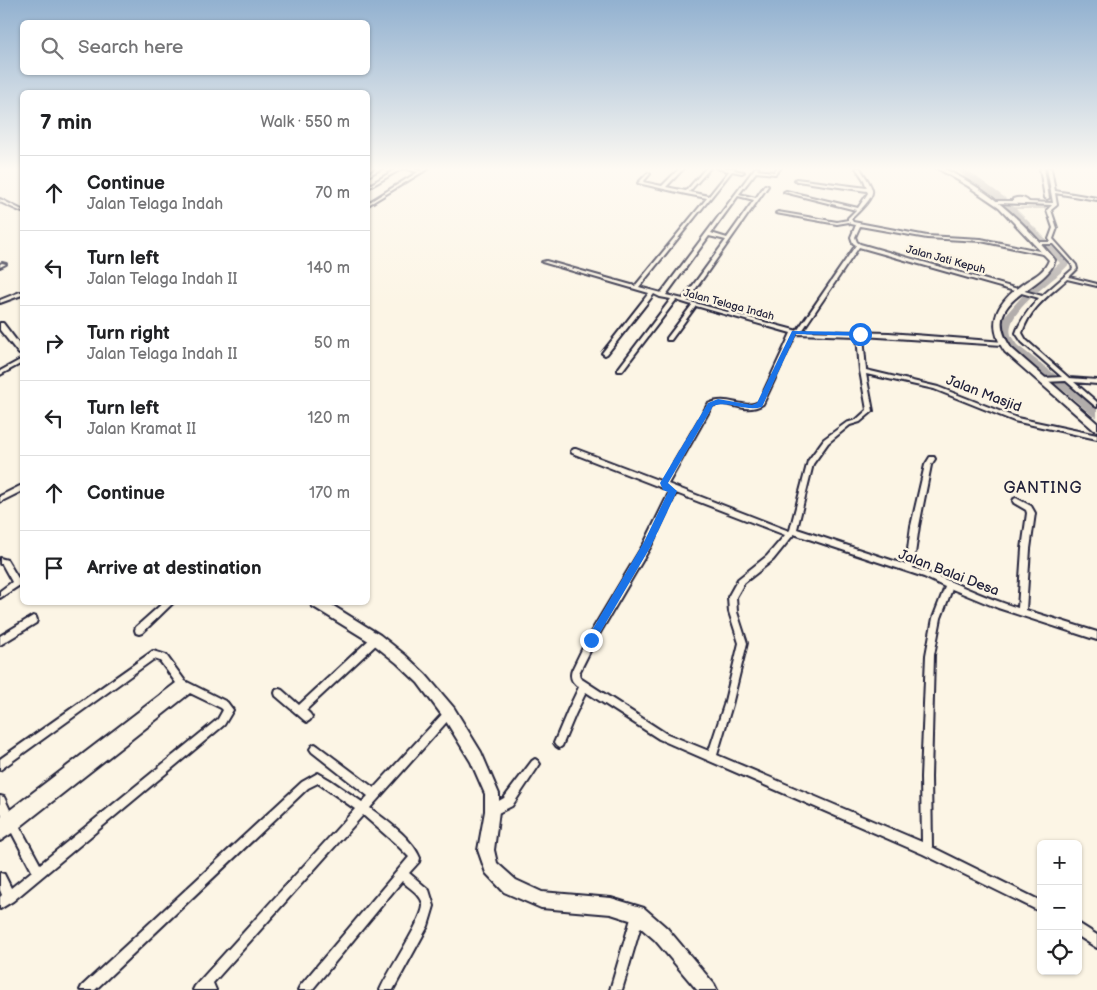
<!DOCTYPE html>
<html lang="en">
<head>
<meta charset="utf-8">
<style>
	:root { --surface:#fff; --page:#f6f6f6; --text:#202124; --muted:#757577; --line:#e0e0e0 }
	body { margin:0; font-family:"Balsamiq Sans",sans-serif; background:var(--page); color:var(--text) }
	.controls { position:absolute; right:15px; bottom:15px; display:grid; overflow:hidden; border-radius:8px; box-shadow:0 1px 4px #0004 }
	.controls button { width:45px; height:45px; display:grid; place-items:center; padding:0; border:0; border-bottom:1px solid var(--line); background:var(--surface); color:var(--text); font:25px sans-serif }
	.stop { position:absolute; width:15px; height:15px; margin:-11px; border:4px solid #1a73e8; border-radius:50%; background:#fff }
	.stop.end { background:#1a73e8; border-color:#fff; box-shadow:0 1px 5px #0008 }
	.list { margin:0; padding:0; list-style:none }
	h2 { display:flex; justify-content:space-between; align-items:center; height:65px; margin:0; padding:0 20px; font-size:21px }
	h2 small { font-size:16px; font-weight:400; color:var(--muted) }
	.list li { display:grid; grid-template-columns:32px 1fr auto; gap:15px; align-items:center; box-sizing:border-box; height:75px; padding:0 20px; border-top:1px solid var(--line) }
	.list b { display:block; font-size:19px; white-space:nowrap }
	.list p { margin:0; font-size:16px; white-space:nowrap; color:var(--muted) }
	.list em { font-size:16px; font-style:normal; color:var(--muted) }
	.icon { flex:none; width:28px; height:28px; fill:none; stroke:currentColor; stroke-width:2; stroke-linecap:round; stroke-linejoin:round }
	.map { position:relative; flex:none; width:1097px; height:990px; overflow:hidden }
	.search { position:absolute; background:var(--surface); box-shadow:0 1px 4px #0004; left:20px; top:20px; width:350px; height:55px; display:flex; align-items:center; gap:12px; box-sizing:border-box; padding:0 18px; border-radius:8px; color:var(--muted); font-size:19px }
	.panel { position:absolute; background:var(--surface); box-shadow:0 1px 4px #0004; left:20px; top:90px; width:350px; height:515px; border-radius:8px }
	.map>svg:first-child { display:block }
</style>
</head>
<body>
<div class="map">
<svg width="1097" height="990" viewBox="0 0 1097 990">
	<rect width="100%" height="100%" fill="#fcf5e5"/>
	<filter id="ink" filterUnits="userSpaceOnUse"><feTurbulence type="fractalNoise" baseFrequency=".02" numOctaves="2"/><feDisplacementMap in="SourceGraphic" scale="10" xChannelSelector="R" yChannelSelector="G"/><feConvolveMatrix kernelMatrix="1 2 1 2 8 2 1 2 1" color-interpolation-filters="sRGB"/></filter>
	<g filter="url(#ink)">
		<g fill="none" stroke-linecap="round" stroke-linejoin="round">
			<g stroke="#78757e" stroke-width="1">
				<polyline points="1046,168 1052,196"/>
				<polyline points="1013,208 1044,208 1052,203"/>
			</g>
			<path fill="#b2adab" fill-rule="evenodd" d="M956,168H964L1004,197L1070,263C1057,280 1004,310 1011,335C1012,338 1015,342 1017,345L1097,407V417L1093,416L1065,392L1009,349L1000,334L1003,318L1031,286L1060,263L999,200L966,178Z"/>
			<defs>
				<g id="street">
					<polygon points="377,168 382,168 368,176 368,174"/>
					<polygon points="398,168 403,168 368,188 368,186"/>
					<polygon points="403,168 411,168 420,171 424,168 429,168 368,205 368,203 418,172"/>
					<path d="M680,168H684L666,187L686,191L706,168H710L689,192L709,196L729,171L716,168H735L734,170L744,172L742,173L732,171L639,287L661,293L755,168H759L757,170L774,172L777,168H781L775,174L756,172L739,194L756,198L765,185L768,186L687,301L794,330L797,331L856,245L853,243L851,237L856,225L851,224L849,222L837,224L776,213L778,212L837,222L848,220V218L856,210L784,192L786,191L858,208L868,193L867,191L797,181L795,180L796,179L867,188L864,180L856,168H860C864,175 870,182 872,190C874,198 857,213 851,219L853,222L927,236L981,239L1049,253V255H1047L981,241L927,238L860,226L855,237L857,242L860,244L1042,296L1073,269L1072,265L1053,244H1035L1033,243L1035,242H1051L1049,239L1053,228L1047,210L1052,205L997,203L995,202L997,201H1013V199C1019,197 1024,197 1029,202L1053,203L1047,168H1051L1055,191L1097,198V200L1055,193L1057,205L1051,210L1057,228L1053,239L1076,265L1077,269L1069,277L1097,284V286L1067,279C1048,296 1030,308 1022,333L1026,340L1069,378L1097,380V384L1074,382L1097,402V407L1095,406L1066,381L1043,382L1040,380L1043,378L1062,377L1022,342L1016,333C1021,319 1029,309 1039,298L859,247L802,331L889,333L1004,342L1005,343L1002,345L863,336L866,370L938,387L1017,418L1097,435V439L1014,421L934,389L866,374L873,411L860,422L850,425L828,443L813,464L797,529L906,565L911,526L925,465L930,457H934L935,459L931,465L919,526L913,568C949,579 982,597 1018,608L1022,549L1027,513L1026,510L1014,503L1013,501L1014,499L1016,498L1031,506L1035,513L1030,549L1026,610L1097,632V640L998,608L952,589L941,618L934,655L931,777L932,847L1041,901V912L923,854L659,739L586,692L575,715L562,746L559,748L556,746L554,743L568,710L579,687C573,683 569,678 572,670L588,637L645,542L670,491L572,453L571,451L574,449H576L663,482L708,404C728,394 743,411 759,402L791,333L696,306L671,340H667V338L692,305L676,300L622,371H618V369L671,299L660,297L654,294L607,354L605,355L602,353L649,293L542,262L546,261L635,286L707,198L686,194L638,183L648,173L650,174L643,182L662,186ZM738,196L754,200L727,238L711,233ZM709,236L726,240L683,299L666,295ZM796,334L857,336L860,371L867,410L856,420L846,423L824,439L808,461L790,530L789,531L668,484L712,406C730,398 743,416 763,404ZM676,493L785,535L767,556L738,579L728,597L729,612L739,643L724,705L709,751L665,733L580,678L579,673L594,643L651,546ZM794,534L924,577L945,587L933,618L926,655L921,777L922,842L717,755L732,705L747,643L737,612L736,597L744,583L773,560Z"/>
					<polygon points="1040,168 1044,168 1049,198 1047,199 1045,198"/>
					<polygon points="0,199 22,210 22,212 0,202"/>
					<polygon points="2,263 6,264 0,267 0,264"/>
					<polygon points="20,292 22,292 22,295 0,303 0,300"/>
					<polygon points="22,359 22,363 0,375 0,371"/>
					<polygon points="20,486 22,486 22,491 0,502 0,496"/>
					<polygon points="0,558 7,560 21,583 20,585 0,598 0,591 12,582 2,564 0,564"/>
					<polygon points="164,602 174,602 142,633 139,634 136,633 135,630 136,627"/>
					<polygon points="33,616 36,617 37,620 36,623 0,645 0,636"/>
					<polygon points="376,635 379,636 380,639 379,642 306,710 310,714 312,717 310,720 307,722 304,720 276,696 275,693 276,690 279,689 282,690 299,705 373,636"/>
					<path d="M153,651L166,655L185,681L227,702L233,710L224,725L13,901L0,909V897L2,895L0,890V873L4,874L11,888L32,871L12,833L0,841V830L1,829H0V818L2,816L0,811V796L4,797L10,810L176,683L160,661L154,659L0,770V759ZM190,693L221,708L223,710L218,719L40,864L20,827Z"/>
					<path d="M449,708L452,710L454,713L452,716L370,808C387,821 412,838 420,858L419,862L409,873L429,890L434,906L428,926L393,990H380C387,973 425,917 423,904C421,894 409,888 402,881L312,990H298L300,986L409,857L396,844L363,815L213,983L216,990H193L195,986L355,809L318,783L308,788L95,990H80L82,986L302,782L318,773L330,780L362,802L368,796L312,752L310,749L312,746L315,744L318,746L374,788L446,710Z"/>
					<polygon points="535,759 538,761 540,764 512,806 492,816 488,815 487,811 488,807 504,798 532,761"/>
					<polygon points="638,909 642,911 644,915 622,990 610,990 632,915 634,911"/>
					<polygon points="1078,923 1097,935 1097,948 1078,936"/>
				</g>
				<g id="secondary">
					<path d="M937,168C946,168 953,174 962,178C998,198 1029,228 1055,260C1046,292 977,297 1011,348L1097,423V431L1094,430L1005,352C984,321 999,300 1027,281C1036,276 1045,271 1049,260L999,207L968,186Z"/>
					<polygon points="0,323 3,323 22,348 22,354 19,354 0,330"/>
					<polygon points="310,602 327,602 380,635 405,655 426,675 454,708 481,752 499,794 499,811 494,850 497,863 516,880 542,892 611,898 644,908 667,928 714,984 717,990 697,990 655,940 633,921 611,914 541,908 504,892 486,873 478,850 485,811 485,794 471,762 444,718 418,683 397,663 372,643 312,606"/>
				</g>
			</defs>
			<use href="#street" stroke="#22223b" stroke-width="4"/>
			<use href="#secondary" stroke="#22223b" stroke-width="4"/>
			<use href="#street" fill="#fcf5e5" fill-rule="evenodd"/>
			<use href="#secondary" fill="#fcf5e5" fill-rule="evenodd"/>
		</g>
	</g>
	<linearGradient id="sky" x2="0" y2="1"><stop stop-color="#92b1d0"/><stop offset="0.55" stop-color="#fefaf3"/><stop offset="1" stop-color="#fefaf3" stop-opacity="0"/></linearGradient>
	<rect width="1097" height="307" fill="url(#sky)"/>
	<path fill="#1a73e8" d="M792,331L860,332L863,334L860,336L796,334L762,407C745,412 728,400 713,406L668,483L677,491L651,546L594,643H588V637L644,542L668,492L663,490L660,483L708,403L718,399L752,405L757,403Z"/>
	<g text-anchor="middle" stroke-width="5" stroke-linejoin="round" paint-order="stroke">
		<g font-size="11" fill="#22223b" stroke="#fcf5e5">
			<text transform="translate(946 259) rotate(15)" y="4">Jalan Jati Kepuh</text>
			<text transform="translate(729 304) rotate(15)" y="4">Jalan Telaga Indah</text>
		</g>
		<g font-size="14" fill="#22223b" stroke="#fcf5e5">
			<text transform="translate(984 393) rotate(21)" y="5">Jalan Masjid</text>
			<text transform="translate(949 572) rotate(21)" y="5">Jalan Balai Desa</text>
		</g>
		<g font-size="16" letter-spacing="1" fill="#22223b" stroke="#fcf5e5">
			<text x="1043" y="493">GANTING</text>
		</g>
	</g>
</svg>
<div class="controls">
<button>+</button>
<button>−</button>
<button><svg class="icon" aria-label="locate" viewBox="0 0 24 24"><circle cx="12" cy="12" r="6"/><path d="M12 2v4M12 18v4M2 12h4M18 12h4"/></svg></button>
</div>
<div class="stop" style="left:860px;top:334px"></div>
<div class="stop end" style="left:591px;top:640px"></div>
<div class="search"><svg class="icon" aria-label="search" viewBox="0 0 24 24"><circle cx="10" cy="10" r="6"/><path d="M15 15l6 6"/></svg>Search here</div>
<section class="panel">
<h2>7 min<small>Walk · 550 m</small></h2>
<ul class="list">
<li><svg class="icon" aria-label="ahead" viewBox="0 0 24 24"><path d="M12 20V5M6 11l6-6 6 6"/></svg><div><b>Continue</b><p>Jalan Telaga Indah</p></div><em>70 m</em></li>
<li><svg class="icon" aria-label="left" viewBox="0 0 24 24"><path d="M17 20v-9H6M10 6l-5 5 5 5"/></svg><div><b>Turn left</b><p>Jalan Telaga Indah II</p></div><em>140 m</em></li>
<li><svg class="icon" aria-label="right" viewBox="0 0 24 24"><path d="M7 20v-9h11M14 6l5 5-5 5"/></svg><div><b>Turn right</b><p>Jalan Telaga Indah II</p></div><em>50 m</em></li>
<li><svg class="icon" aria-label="left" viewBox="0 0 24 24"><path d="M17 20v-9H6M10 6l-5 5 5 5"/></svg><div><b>Turn left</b><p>Jalan Kramat II</p></div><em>120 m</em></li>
<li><svg class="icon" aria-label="ahead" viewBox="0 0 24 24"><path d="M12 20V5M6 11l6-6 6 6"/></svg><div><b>Continue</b></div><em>170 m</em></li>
<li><svg class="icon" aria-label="arrive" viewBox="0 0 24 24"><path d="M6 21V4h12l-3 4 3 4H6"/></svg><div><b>Arrive at destination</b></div></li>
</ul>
</section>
</div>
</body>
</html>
